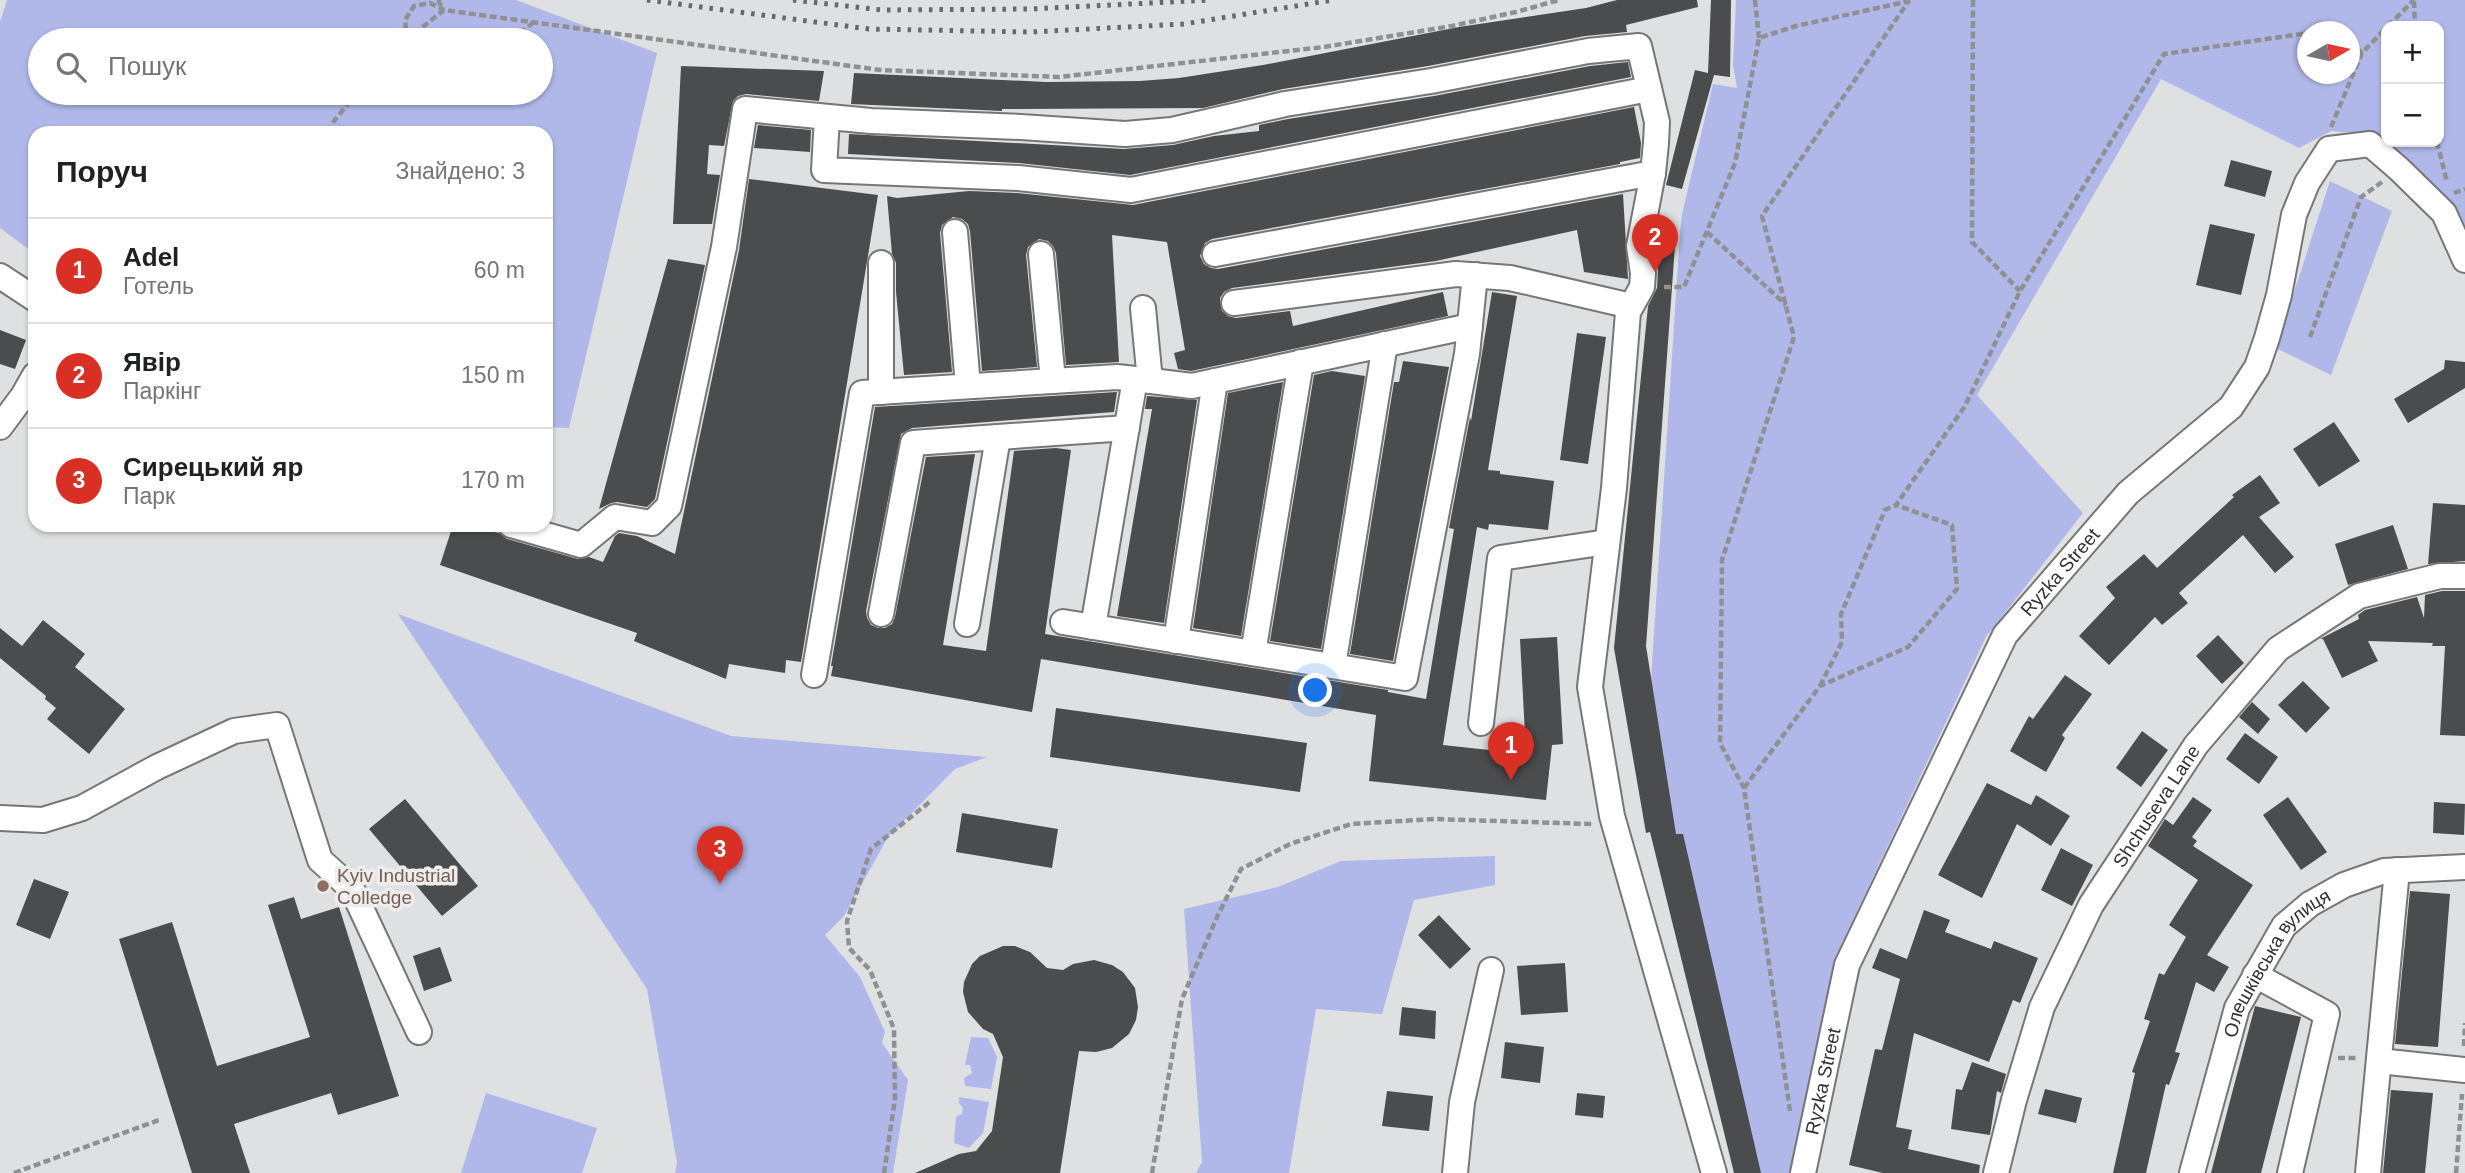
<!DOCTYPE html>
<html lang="uk">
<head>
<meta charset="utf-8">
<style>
	:root { --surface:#fff; --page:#f2f2f2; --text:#202124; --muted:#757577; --line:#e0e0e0; --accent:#d93025 }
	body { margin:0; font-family:Helvetica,sans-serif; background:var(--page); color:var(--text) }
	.controls { position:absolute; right:21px; top:21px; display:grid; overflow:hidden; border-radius:14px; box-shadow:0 2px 5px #0004 }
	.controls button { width:63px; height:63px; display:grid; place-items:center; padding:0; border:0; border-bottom:2px solid var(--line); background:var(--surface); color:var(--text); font:35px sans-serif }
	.compass { position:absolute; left:2297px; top:21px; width:63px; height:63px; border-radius:50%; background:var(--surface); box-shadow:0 2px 5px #0004; rotate:81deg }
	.you { position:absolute; left:1316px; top:691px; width:24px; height:24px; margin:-18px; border:5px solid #fff; border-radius:50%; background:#1a73e8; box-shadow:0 0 0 10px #1a73e833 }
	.badge { display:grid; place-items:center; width:46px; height:46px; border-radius:50%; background:var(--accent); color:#fff; font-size:23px; font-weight:700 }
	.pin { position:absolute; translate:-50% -58px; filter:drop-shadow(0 2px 4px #0008) }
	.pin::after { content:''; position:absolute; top:37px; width:24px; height:21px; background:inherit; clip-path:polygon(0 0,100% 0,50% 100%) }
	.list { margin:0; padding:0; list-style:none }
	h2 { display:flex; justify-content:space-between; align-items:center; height:91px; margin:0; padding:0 28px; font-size:30px }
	h2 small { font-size:23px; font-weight:400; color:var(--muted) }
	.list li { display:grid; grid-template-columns:46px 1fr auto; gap:21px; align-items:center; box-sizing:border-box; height:105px; padding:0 28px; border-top:2px solid var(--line) }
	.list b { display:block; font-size:26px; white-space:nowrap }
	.list p { margin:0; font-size:23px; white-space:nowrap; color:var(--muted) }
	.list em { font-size:23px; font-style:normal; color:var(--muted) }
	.icon { flex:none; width:38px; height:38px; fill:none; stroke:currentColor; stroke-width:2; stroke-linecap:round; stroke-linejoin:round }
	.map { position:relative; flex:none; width:2465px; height:1173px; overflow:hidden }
	.search { position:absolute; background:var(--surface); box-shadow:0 2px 5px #0004; left:28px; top:28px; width:525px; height:77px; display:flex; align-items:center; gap:18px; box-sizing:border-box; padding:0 24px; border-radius:38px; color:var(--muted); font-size:26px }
	.panel { position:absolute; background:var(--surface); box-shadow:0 2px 5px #0004; left:28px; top:126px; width:525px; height:406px; border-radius:21px }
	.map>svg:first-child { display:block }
</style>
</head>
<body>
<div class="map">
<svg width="2465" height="1173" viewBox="0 0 2465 1173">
	<rect width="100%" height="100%" fill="#dfe0e1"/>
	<g fill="#afb8e9" fill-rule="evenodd">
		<path d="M7,0H516L657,53L569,428L546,427V133H296L289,128L288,133H35V254L0,228V22ZM40,40H541V93H40Z"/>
		<path d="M1736,0H2465V236L2368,134L2331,131L2299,148L2161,79L1977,395L2083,513L1986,637L1837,954L1792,1173H1740L1665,851L1650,695L1680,233L1682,214L1713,84L1737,88L1733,66ZM2386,26H2439V142H2386ZM2308,32H2350V74H2308Z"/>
		<polygon points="2330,181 2392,211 2331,375 2276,348"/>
		<polygon points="398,614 731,736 987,757 955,769 888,837 844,916 825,935 860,977 885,1032 882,1043 908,1080 893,1173 675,1173 677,1163 647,989"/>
		<polygon points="1495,856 1495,885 1414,900 1382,1014 1316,1009 1289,1173 1196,1173 1202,1162 1184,909 1278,887 1341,861"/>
		<polygon points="971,1037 988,1038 997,1057 991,1089 965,1086 964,1078 972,1073 970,1065 965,1065"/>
		<polygon points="486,1093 597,1128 582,1173 461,1173"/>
		<polygon points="959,1097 989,1102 983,1133 969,1148 954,1143 956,1117 962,1114 963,1108 959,1103"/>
	</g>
	<g fill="#4b4c4d">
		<polygon points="1617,0 1697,0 1698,7 1626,25 1627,32 1585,36 1428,66 1283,89 1203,108 1002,109 1002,111 851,104 854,73 1046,82 1140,81 1179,78 1263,65 1459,27 1586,8"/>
		<polygon points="1711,0 1731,0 1730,77 1714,75 1682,189 1666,185 1695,70 1708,73"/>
		<polygon points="1628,62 1631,77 1130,175 1019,163 848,154 849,134 1124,149 1173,145 1214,136 1259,131 1259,125 1288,119 1434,96 1590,66"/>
		<polygon points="681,66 824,71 819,101 746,94 738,96 733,101 724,146 709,145 707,174 720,175 712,224 673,224"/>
		<polygon points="1634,107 1641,143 1640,158 1620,162 1620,164 1212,239 1205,243 1200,256 1204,264 1211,268 1218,269 1623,194 1628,279 1584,272 1577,230 1436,261 1232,288 1224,292 1220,298 1222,311 1228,316 1236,318 1290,311 1293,326 1443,292 1448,316 1191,371 1178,369 1174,353 1185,350 1167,242 1112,235 1119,362 1066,365 1056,253 1053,246 1048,241 1039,239 1028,247 1026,255 1037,367 982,371 970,231 968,224 962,219 953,217 942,225 940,233 952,372 904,375 896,292 896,263 892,254 887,196 897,198 969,191 1017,193 1133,205"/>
		<polygon points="758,125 811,130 810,152 754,148"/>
		<polygon points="2231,160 2272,171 2265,197 2224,186"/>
		<polygon points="749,179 878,195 801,662 786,660 785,673 729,664 726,679 634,641 637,633 440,565 453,525 487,525 485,530 499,533 507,539 578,559 589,557 603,562 615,536 619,533 637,536 675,554 739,250"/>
		<polygon points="2210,224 2255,234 2241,295 2196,285"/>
		<polygon points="1657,230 1676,232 1646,646 1676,834 1683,834 1761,1173 1734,1173 1650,832 1646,833 1614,648 1648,306 1657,288 1658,271 1654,246"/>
		<polygon points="668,259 705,265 655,499 647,507 617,502 611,503 599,509"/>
		<polygon points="1492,292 1517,296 1488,470 1500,471 1500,474 1554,481 1548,530 1489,524 1488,530 1477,527 1443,745 1526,754 1520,639 1557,637 1563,744 1552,745 1546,800 1369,781 1376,715 1041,659 1032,712 831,676 833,666 831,666 875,407 1117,392 1114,412 912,428 901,434 866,611 867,618 871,625 878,628 885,628 892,624 895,617 926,457 975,454 943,645 986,651 1014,451 1056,448 1071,450 1045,634 1388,690 1388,692 1426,699 1454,529 1449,528 1470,417 1471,421"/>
		<polygon points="0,330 26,340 15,369 0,364"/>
		<polygon points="1577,333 1606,337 1588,464 1560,460"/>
		<polygon points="2445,360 2465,362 2465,388 2408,423 2394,399 2444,369"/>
		<polygon points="1403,361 1449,367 1393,661 1350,654 1394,382 1399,382"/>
		<polygon points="1332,371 1365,376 1321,649 1270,641 1314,375"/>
		<polygon points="1283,382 1241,636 1193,628 1228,393"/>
		<polygon points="1147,396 1197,400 1164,623 1117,616 1152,409 1145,409"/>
		<polygon points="2334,422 2360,461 2319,487 2293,449"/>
		<polygon points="2260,475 2280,503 2259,517 2294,557 2275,573 2243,535 2179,593 2188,603 2162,625 2155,617 2109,665 2079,636 2115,598 2106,587 2144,554 2157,568 2234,497 2232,495"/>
		<polygon points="2433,503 2465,505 2465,561 2428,564"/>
		<polygon points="2393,525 2408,569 2348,585 2335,544"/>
		<polygon points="2442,591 2465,591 2465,736 2440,735 2445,646 2432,646 2433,643 2368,641 2378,661 2342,678 2323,639 2320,639 2359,619 2358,615 2365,610 2417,597 2424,618 2425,595"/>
		<polygon points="43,620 85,654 75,667 125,709 89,754 47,719 56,708 45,699 46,696 0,658 0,628 22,646"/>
		<polygon points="2218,635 2244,663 2222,684 2196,656"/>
		<polygon points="2065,675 2092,694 2062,735 2065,738 2046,772 2010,751 2029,716 2033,719"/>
		<polygon points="2303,681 2330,708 2306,733 2278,705"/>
		<polygon points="2252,702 2270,719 2258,734 2239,717"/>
		<polygon points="1056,708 1307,743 1300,792 1050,757"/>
		<polygon points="2142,731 2168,750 2141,787 2116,768"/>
		<polygon points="2245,733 2278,757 2259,784 2226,759"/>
		<polygon points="1987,783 2031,805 2036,795 2070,816 2051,846 2017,824 1982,898 1938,875"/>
		<polygon points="2193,797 2212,810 2192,837 2197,841 2193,846 2253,885 2207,955 2229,967 2214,992 2196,982 2175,1052 2180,1053 2169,1085 2166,1084 2146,1173 2113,1173 2135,1073 2132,1072 2150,1021 2144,1019 2159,973 2164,975 2186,937 2169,925 2198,880 2148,846 2165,819 2173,825"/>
		<polygon points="2288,797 2327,852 2301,870 2263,815"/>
		<polygon points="405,799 478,886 442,916 369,829"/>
		<polygon points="2434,802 2465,804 2464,835 2433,833"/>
		<polygon points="962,813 1058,829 1052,868 956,852"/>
		<polygon points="2061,848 2093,865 2072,906 2041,890"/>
		<polygon points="34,879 69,892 50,939 16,925"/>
		<polygon points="2410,891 2450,894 2438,1047 2395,1044"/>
		<polygon points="294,897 301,919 339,907 399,1096 338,1115 331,1093 234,1124 250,1173 192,1173 119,939 172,922 217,1066 310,1037 268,905"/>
		<polygon points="1924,910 1950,920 1945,932 1991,949 1994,941 2038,958 2020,1003 2013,1000 1989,1062 1914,1033 1896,1127 1912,1130 1908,1149 1980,1165 1979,1173 1883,1173 1849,1165 1875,1049 1882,1050 1900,979 1872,968 1880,948 1907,959"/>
		<polygon points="1439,915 1471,949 1450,969 1418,935"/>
		<polygon points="1003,946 1015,946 1030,952 1047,968 1063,970 1073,964 1094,960 1112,965 1123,972 1135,988 1138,1007 1136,1020 1129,1034 1112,1048 1096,1052 1079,1051 1060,1173 915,1173 959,1154 976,1151 992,1131 1003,1057 993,1034 983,1029 968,1012 963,992 964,982 972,964 980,956"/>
		<polygon points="440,947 452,981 424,991 413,956"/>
		<polygon points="1565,963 1568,1012 1521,1015 1517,966"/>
		<polygon points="2255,1006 2301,1017 2261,1173 2211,1173"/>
		<polygon points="1402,1007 1436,1011 1435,1039 1399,1035"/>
		<polygon points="1505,1042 1544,1047 1540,1083 1501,1078"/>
		<polygon points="1972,1062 2006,1074 2001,1093 1997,1091 1990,1135 1951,1129 1956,1089 1962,1090"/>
		<polygon points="2045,1089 2082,1098 2076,1123 2038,1114"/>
		<polygon points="2391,1090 2433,1093 2425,1173 2383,1173"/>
		<polygon points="1387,1091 1433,1096 1429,1131 1382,1126"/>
		<polygon points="1577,1093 1605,1096 1603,1118 1575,1115"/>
	</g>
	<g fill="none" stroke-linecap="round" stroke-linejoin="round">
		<defs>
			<g id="minor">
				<polyline points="827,117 824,170 1018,178 1131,190 1649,89"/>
				<polyline points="955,232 968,386"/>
				<polyline points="1041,254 1053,381"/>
				<polyline points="1215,254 1653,173"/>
				<polyline points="881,263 881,392"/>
				<polyline points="0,276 35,299"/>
				<polyline points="1234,303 1456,274 1510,278 1631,306"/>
				<polyline points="1143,308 1150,381"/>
				<polyline points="0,427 23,396 35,375"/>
				<polyline points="511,525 581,545 615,517 652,523 669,506 724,247 745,109 871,121 1021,127 1125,134 1172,130 1285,104 1431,81 1588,51 1639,46 1657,122 1656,143 1653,173 1639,246 1643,273 1642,287 1628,312 1614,488 1590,687 1612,816 1714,1173"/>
				<polyline points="881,614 913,443 1127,428"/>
				<polyline points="1063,622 1405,678 1467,354 1475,275"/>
				<polyline points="967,624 998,437"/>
				<polyline points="1093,627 1135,379 1192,386 1470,326"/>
				<polyline points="1176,641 1215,381"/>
				<polyline points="1253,653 1301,362"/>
				<polyline points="1333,666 1385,344"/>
				<polyline points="814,675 862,393 1117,377 1135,379"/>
				<polyline points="1481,723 1500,558 1607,542"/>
				<polyline points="0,818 43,820 82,808 157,767 234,731 277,725 320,860 352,889 419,1032"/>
				<polyline points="2255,975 2327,1014 2290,1173"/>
				<polyline points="2379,1061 2465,1070"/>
				<polyline points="1455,1173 1462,1102 1491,970"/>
				<path id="s1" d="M1803,1173L1847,965L2005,635L2128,493L2231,407L2257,367L2267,338L2279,295L2294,215L2307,183L2329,149L2370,144L2399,169L2444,213L2465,260"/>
				<path id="s2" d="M1996,1173L2014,1100L2042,1007L2091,905L2196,745L2278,649L2359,596L2440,576H2465"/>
				<path id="s3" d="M2192,1173L2237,1008L2284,926L2310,904L2344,885L2384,871L2465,867"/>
				<polyline points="2368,1173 2397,870"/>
			</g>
		</defs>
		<use href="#minor" stroke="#767677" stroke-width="28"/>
		<g stroke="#8f9091" stroke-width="4.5" stroke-dasharray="7 3.5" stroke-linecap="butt">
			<polyline points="438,0 443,9"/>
			<polyline points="1755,0 1759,38"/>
			<polyline points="1973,0 1972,242 2020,291"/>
			<polyline points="2414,1 2415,26"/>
			<polyline points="2388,26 2414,0"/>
			<polyline points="2317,32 2335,29 2338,32"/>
			<polyline points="406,40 444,10 880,70 1059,77 1324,47 1452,26 1516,12 1559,0"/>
			<polyline points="407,40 405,20 414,6 430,3 444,10"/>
			<polyline points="512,40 535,21"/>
			<polyline points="2350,42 2362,53"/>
			<polyline points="2331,127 2362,53 2386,28"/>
			<polyline points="330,133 334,121 357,93"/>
			<polyline points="2437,142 2447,182"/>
			<polyline points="2454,193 2465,189"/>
			<polyline points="1707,232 1786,305"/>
			<polyline points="1664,287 1684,287 1735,163 1759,38 1796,26 1914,0"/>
			<polyline points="2310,337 2361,197 2382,182"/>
			<polyline points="1820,686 1842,642 1841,614 1885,510 1896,505 1965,406 2020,291 2164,54 2308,33"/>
			<polyline points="1744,788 1820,686 1908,647 1957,589 1952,525 1896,505"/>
			<polyline points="2464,1046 2465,1023"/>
			<polyline points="2338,1058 2358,1058"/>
			<polyline points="1790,1111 1744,788 1720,743 1722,560 1794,337 1762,216 1908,2"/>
			<polyline points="14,1173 159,1120"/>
			<polyline points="884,1173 895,1099 894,1029 870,970 849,948 847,921 871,849 932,800"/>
			<polyline points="1152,1173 1182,999 1217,917 1241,869 1290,844 1351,824 1435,819 1592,824"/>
			<polyline points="2456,1173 2462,1094"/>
		</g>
		<use href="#minor" stroke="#fff" stroke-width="24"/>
		<g stroke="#676767" stroke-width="5" stroke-dasharray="3.5 7" stroke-linecap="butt">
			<polyline points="647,0 869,29 1031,32 1184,24 1333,0"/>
			<polyline points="793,0 882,10 1030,9 1211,0"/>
		</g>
	</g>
	<circle fill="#8d6e63" stroke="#ededee" stroke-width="2.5" cx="323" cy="886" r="7"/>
	<g text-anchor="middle" stroke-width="7" stroke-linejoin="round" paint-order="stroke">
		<g font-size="19" fill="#313131" stroke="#ededee">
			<text dy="7" stroke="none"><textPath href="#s1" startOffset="662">Ryzka Street</textPath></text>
			<text dy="7" stroke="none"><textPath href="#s2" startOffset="404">Shchuseva Lane</textPath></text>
			<text dy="7" stroke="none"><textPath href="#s3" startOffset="231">Олешківська вулиця</textPath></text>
			<text dy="7" stroke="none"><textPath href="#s1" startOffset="94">Ryzka Street</textPath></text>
		</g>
		<g font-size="19" fill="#785e54" stroke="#ededee" text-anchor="start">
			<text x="337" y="882">Kyiv Industrial<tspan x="337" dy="22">Colledge</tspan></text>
		</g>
	</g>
</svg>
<div class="controls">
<button>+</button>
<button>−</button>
</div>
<svg class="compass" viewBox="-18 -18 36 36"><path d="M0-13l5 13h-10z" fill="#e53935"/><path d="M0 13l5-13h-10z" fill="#757577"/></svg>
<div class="you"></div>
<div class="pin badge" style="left:1511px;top:780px">1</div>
<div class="pin badge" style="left:1655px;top:272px">2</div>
<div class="pin badge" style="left:720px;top:884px">3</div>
<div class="search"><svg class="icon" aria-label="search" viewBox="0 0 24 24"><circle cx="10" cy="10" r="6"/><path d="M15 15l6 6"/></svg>Пошук</div>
<section class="panel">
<h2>Поруч<small>Знайдено: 3</small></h2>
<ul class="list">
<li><span class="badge">1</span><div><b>Adel</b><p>Готель</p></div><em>60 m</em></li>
<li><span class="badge">2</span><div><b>Явір</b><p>Паркінг</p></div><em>150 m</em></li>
<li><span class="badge">3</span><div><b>Сирецький яр</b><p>Парк</p></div><em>170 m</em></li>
</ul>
</section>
</div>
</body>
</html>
